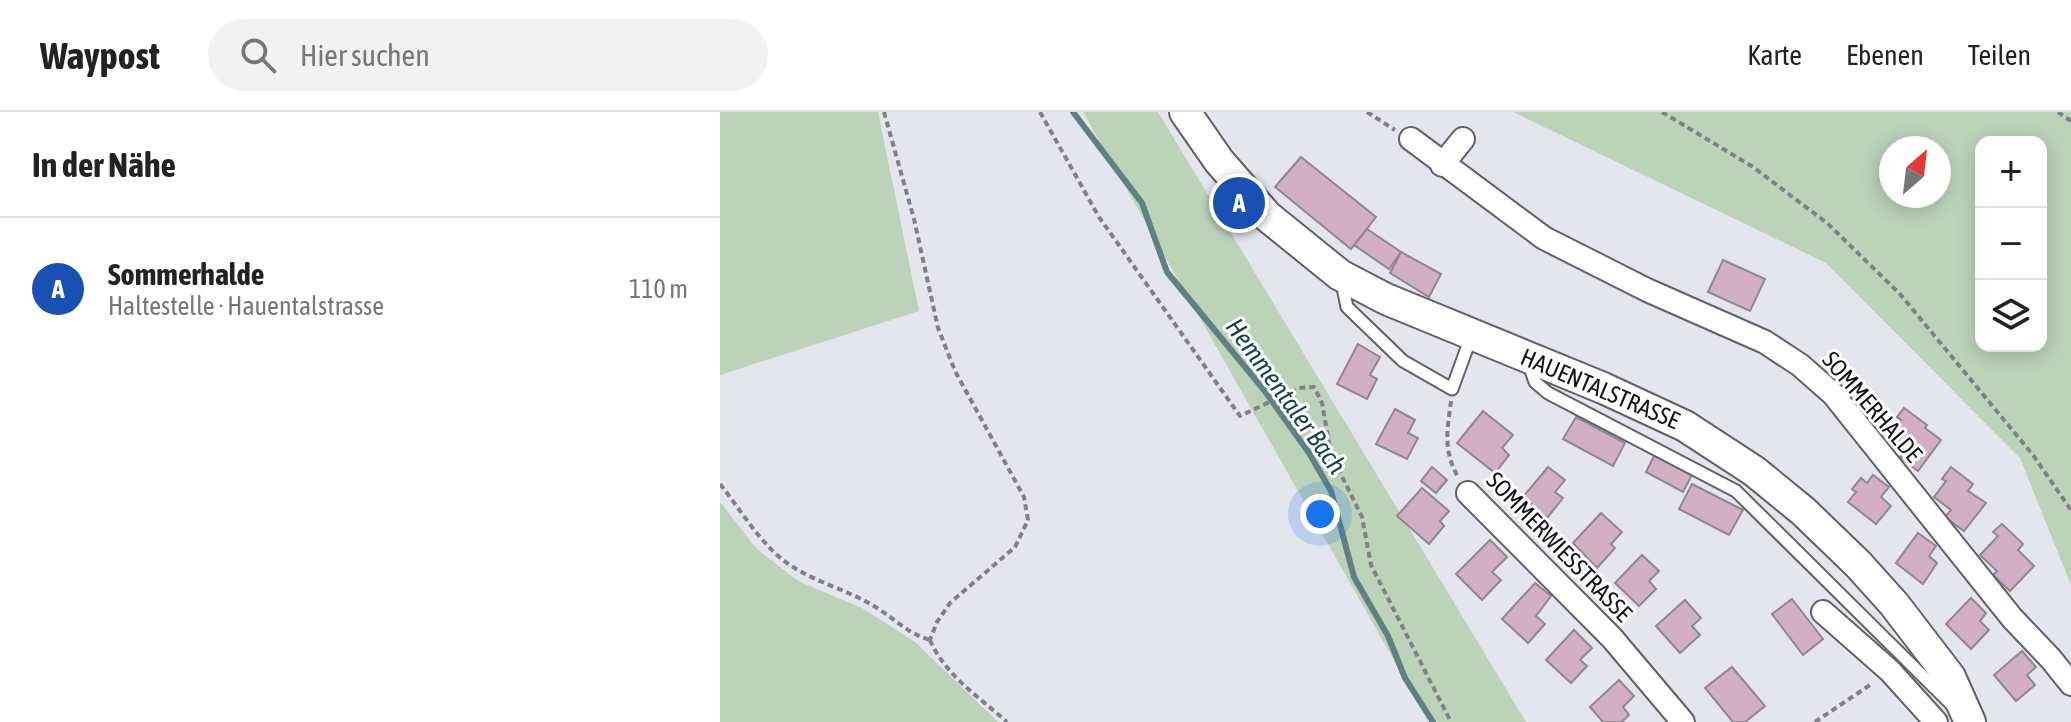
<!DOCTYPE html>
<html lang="de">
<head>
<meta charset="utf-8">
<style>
	:root { --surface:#fff; --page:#f2f2f2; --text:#222; --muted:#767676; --line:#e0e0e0; --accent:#3b7e8f }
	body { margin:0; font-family:"Asap Condensed",sans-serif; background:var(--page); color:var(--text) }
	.controls { position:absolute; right:24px; top:24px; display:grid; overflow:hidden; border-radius:16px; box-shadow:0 4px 20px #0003 }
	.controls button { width:72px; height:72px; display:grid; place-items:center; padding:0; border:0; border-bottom:2px solid var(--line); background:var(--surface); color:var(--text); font:40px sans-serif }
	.compass { position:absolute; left:1159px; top:24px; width:72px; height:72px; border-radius:50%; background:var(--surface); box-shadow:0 4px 20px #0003; rotate:28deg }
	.you { position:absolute; left:600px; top:402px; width:28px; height:28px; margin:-20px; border:6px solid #fff; border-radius:50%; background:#1a73e8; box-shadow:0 0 0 12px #1a73e833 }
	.badge { display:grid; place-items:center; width:52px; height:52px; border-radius:50%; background:var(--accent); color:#fff; font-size:26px; font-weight:700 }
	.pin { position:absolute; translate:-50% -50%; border:4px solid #fff; box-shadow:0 2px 8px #0006 }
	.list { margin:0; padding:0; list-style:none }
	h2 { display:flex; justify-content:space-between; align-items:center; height:104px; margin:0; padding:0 32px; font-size:34px }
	h2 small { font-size:26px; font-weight:400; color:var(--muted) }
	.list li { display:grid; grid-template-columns:52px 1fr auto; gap:24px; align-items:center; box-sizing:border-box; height:144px; padding:0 32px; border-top:2px solid var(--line) }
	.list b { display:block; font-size:30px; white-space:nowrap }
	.list p { margin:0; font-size:26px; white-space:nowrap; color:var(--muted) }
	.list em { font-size:26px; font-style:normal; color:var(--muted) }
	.icon { flex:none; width:44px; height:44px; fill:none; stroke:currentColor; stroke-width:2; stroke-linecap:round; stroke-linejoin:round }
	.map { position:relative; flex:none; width:1351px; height:610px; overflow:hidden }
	header { display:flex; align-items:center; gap:48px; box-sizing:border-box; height:112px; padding:0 40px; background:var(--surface); border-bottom:2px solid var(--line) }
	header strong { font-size:38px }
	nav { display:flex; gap:44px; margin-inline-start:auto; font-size:28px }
	.search { width:560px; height:72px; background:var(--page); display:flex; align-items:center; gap:20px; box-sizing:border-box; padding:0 28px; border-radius:44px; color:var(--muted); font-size:30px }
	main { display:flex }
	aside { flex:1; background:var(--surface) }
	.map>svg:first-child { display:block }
</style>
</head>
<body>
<header>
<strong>Waypost</strong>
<div class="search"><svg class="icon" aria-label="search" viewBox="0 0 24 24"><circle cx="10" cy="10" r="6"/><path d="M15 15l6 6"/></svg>Hier suchen</div>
<nav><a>Karte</a><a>Ebenen</a><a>Teilen</a></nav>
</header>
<main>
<aside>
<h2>In der Nähe<small></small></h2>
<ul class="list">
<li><span class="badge" style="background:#1a4fb4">A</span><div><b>Sommerhalde</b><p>Haltestelle · Hauentalstrasse</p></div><em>110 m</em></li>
</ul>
</aside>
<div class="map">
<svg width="1351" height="610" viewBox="0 0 1351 610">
	<rect width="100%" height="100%" fill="#e4e5ed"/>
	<g fill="#bcd2b9" fill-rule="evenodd">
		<polygon points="0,0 158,0 199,199 0,263"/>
		<polygon points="363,0 438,0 806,610 709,610"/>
		<path d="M793,0H1351V473L1300,346L1106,151ZM1321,30V234H1261V30ZM1219,36V84H1171V36Z"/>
		<polygon points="0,390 37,437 78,469 142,496 195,530 278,610 0,610"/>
	</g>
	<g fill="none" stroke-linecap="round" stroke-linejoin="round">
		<polyline stroke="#608183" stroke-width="6" points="353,0 422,91 447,160 544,278 589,341 611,379 634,465 668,524 685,566 713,610"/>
	</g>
	<g fill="#d3afc5" stroke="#8e878b" stroke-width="2">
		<polygon points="581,45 656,105 631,137 555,75"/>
		<polygon points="647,117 681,140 669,157 634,133"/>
		<polygon points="681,140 721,162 709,185 670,161"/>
		<polygon points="1003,148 1045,167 1030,199 988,180"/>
		<polygon points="638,232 660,245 650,263 657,267 647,287 617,272"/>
		<polygon points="1184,296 1207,313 1205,316 1221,328 1198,359 1180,345 1184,339 1167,326 1181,308 1177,305"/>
		<polygon points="675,297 695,308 688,321 698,326 687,347 656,332"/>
		<polygon points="763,299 793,323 782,336 789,343 775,361 737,331"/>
		<polygon points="856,305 905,331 893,354 843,327"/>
		<polygon points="935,342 973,361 963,380 926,360"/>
		<polygon points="712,355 727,368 716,381 701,369"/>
		<polygon points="828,355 845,368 835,380 843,386 827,406 803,385"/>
		<polygon points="1231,355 1253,372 1248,379 1266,391 1244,419 1225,405 1231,398 1214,385 1226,369 1222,367"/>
		<polygon points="1153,363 1169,375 1161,385 1171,394 1156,412 1128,390 1136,380 1132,377 1141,366 1147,371"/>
		<polygon points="972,372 1023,398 1009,423 959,397"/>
		<polygon points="702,376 729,399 720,409 724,414 709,432 677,404"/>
		<polygon points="881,401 902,420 891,432 895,436 877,456 853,431"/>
		<polygon points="1282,412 1303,432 1298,438 1314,454 1290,479 1273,463 1277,459 1260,443 1278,424 1273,420"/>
		<polygon points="1198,421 1216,434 1209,444 1217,451 1203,472 1176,451"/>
		<polygon points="770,428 787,445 772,460 781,468 762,488 736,462"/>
		<polygon points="922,443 939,459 929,469 936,477 919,494 895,471"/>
		<polygon points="815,471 831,484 816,504 825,512 808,531 782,507"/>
		<polygon points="1251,486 1266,501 1260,509 1269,518 1251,537 1226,512"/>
		<polygon points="1072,487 1103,527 1083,543 1052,502"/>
		<polygon points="965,488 981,506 972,514 980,523 960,541 936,514"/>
		<polygon points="854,518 872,536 860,548 867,554 851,571 826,548"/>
		<polygon points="1302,539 1316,555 1307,563 1315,573 1296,589 1274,563"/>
		<polygon points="1012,555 1045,594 1025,610 1013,610 985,576"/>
		<polygon points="899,568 914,584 903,595 909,603 902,610 883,610 870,595"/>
	</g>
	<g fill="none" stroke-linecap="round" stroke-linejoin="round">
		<defs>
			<g id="lane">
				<polyline points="622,171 627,195 683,249 732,277 751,225"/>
				<polyline points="808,250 815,270 828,281 1016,379 1232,593"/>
			</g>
			<g id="street">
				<polyline points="691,27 824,126 927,178 1045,230 1080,253 1113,282 1292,506 1331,547 1351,572"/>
				<polyline points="722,53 743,27"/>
				<polyline points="748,381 892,526 963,610"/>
				<polyline points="1103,500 1170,559 1216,610"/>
			</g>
			<polyline id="secondary" points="465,0 499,49 547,104 620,163 666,187 883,276 965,314 1034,359 1083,399 1138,452 1174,492 1230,565 1250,610"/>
		</defs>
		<use href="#lane" stroke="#616268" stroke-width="15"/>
		<use href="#street" stroke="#616268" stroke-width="26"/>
		<use href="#secondary" stroke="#616268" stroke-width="34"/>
		<g stroke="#808086" stroke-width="4" stroke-dasharray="6 4" stroke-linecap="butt">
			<polyline points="164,0 194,107 218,216 235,259 304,385 308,408 295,435 230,491 217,510 210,528"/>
			<polyline points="320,0 379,105 520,304 579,276 594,275 602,291 611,342 642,405 651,453 731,610"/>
			<polyline points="647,0 675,18"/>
			<polyline points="942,0 1033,55 1107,111 1180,182 1313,343 1351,398"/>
			<polyline points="1338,0 1351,9"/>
			<path d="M731,289C727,319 723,338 738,365"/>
			<path d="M0,372C20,397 38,428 63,448C91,470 128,477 157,496C176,508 189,522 210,528"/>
			<path d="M210,528C225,563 259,585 287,610"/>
			<polyline points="1095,610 1153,571"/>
		</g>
		<use href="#lane" stroke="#fff" stroke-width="11"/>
		<use href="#street" stroke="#fff" stroke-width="22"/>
		<use href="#secondary" stroke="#fff" stroke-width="30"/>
	</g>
	<g text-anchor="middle" stroke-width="6" stroke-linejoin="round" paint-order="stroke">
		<g font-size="24" fill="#131316" stroke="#fff">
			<text transform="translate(880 277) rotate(23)" y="8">HAUENTALSTRASSE</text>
			<text transform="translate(1152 295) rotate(49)" y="8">SOMMERHALDE</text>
			<text transform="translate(839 435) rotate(46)" y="8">SOMMERWIESSTRASSE</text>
		</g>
		<g font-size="26" font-style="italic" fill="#164345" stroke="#fff">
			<text transform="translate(566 284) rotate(54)" y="9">Hemmentaler Bach</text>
		</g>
	</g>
</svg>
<div class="controls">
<button>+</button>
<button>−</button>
<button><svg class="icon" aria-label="layers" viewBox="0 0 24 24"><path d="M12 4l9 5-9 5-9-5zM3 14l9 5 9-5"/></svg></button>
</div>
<svg class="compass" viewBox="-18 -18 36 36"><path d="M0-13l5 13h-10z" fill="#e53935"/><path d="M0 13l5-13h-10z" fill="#767676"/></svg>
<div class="you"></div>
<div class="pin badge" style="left:519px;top:91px;background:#1a4fb4">A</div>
</div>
</main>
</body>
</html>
